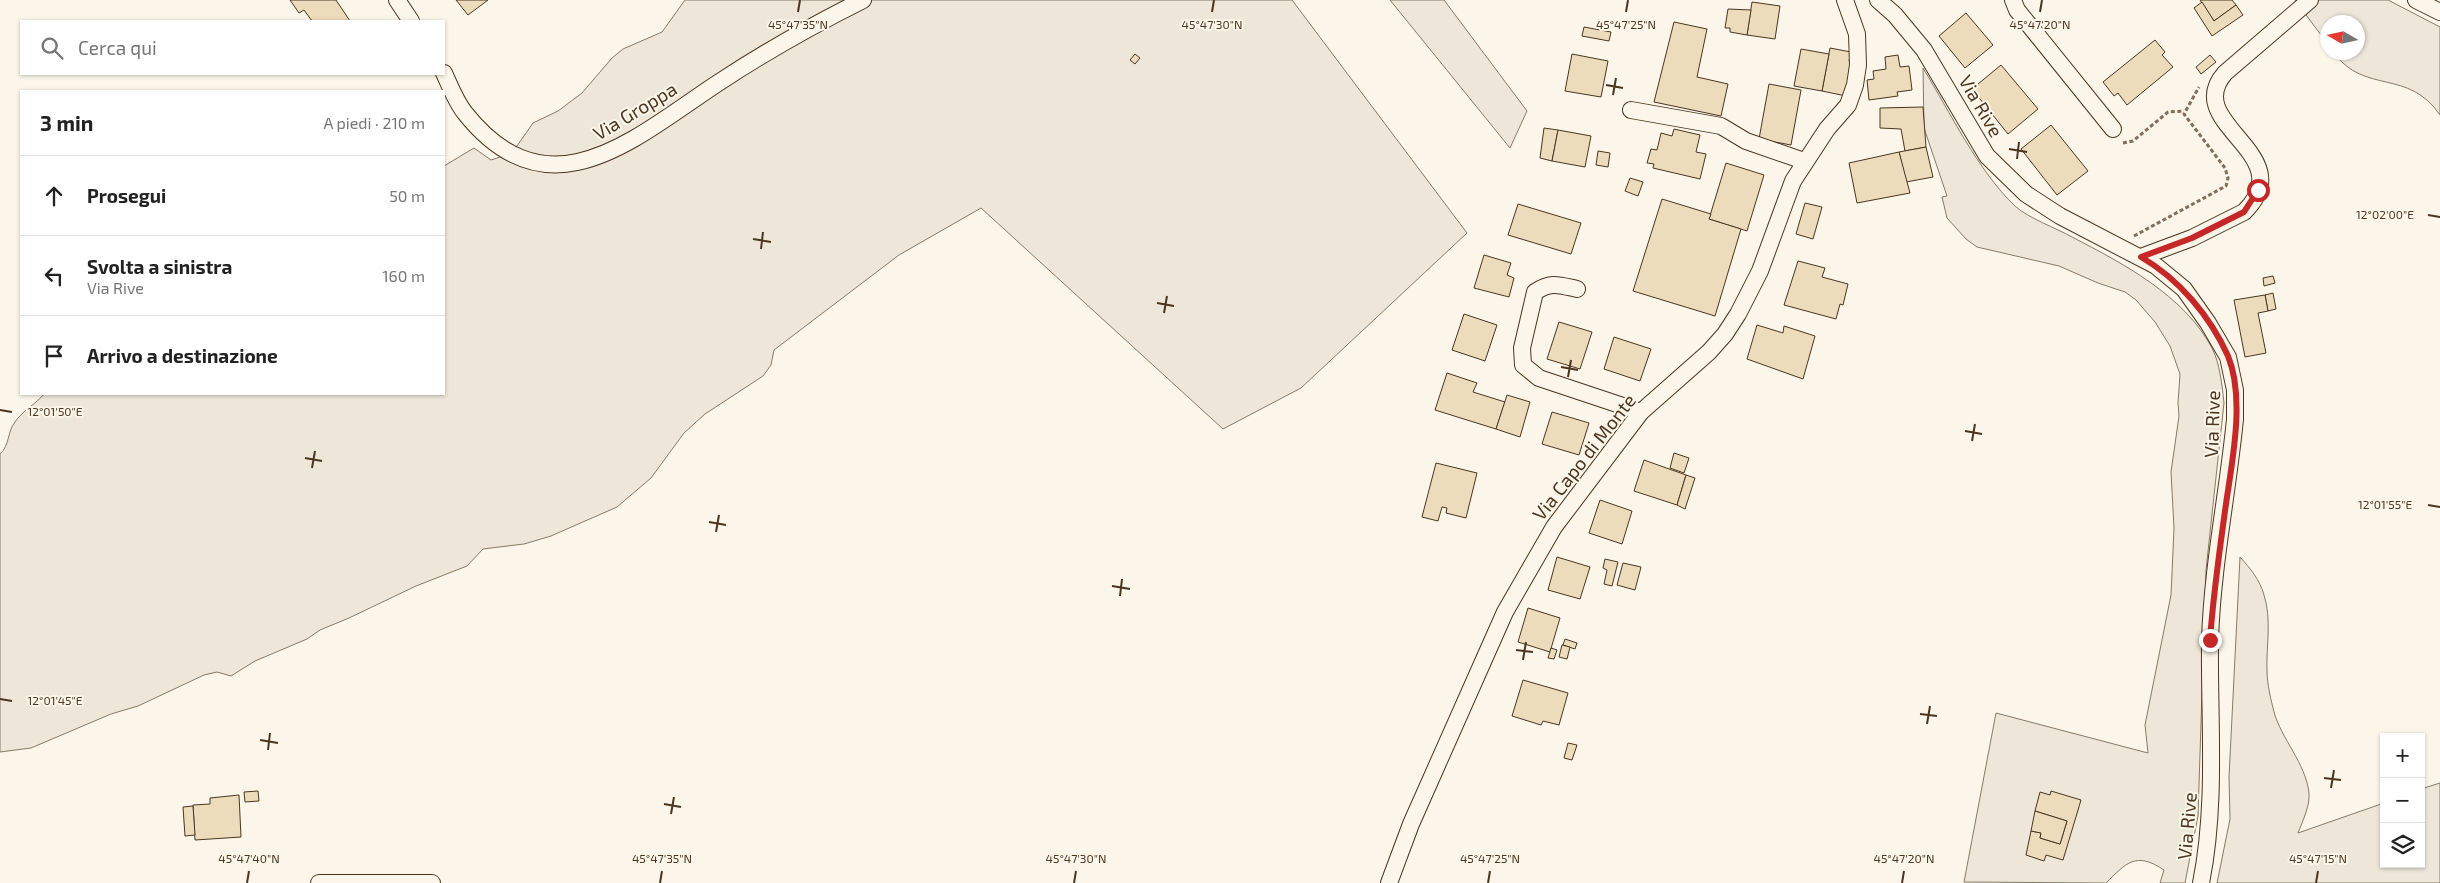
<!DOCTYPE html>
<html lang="it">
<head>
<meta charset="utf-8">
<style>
	:root { --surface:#fff; --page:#f6f6f6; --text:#222; --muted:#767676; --line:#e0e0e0 }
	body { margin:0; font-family:"Exo 2",sans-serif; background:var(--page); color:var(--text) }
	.controls { position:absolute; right:15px; bottom:15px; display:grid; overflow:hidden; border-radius:0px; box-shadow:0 1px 4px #0004 }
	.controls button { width:45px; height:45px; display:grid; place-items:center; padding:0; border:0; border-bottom:1px solid var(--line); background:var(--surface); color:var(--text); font:25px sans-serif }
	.compass { position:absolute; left:2320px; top:15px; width:45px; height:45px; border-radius:50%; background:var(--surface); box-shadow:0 1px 4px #0004; rotate:279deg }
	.stop { position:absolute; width:15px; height:15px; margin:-11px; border:4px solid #c62828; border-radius:50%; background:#fff }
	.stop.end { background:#c62828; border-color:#fff; box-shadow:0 1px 5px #0008 }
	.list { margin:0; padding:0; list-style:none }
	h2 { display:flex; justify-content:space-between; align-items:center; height:65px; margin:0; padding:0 20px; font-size:21px }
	h2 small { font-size:16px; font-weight:400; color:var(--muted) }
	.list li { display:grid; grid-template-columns:32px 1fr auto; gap:15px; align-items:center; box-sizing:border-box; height:80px; padding:0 20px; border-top:1px solid var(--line) }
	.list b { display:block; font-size:19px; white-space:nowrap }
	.list p { margin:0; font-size:16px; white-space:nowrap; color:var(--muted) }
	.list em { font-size:16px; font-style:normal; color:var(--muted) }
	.icon { flex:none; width:28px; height:28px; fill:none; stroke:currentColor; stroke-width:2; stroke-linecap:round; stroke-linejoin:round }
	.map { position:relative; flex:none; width:2440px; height:883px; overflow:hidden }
	.search { position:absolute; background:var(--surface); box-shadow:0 1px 4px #0004; left:20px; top:20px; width:425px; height:55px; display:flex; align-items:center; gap:12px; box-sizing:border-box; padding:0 18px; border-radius:0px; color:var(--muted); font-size:19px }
	.panel { position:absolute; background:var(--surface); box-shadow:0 1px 4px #0004; left:20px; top:90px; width:425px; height:305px; border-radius:0px }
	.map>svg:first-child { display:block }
</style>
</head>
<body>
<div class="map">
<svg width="2440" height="883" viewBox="0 0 2440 883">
	<rect width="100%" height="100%" fill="#fbf6e9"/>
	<g fill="#ede6d9" stroke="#887966">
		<path d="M685,0H1292L1467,233L1301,388L1223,429L981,208L899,255L774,350L771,365L763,376L705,414L684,433L651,478L617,507L551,536L524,544L483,549L467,566L416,586L349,618L320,630L307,639L255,661L231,676L217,672L204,675L138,706L111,714L31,748L0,752V454C10,445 7,432 15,422C22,411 36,404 44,394H444V166L474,148L491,160L506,155L517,146L533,123L558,111L582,93L612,58L623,49L662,32Z"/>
		<polygon points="1390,0 1444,0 1527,111 1510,148"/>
		<path d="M2295,0H2388L2440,27V115C2408,68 2365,95 2334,53L2358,52V22H2328L2327,43Z"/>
		<path d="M1923,68C1950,112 1978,171 2015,206C2028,218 2056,228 2072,237C2122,263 2184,295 2212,348C2220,364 2222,385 2224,403L2206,570L2198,816L2185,883H2160L2164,870C2136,851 2126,863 2106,883L1964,882L1996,713L2148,753L2145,725L2171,595L2174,528L2171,472L2179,416L2178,403L2180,374L2170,346L2155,322L2136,300L2125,292L2098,283L2059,266L1977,247L1966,239L1947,218L1942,197L1947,196L1924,128Z"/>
		<path d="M2240,557C2250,568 2260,580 2264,595C2272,619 2266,647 2267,671C2267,684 2271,700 2274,712C2281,738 2306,764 2309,793C2310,806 2303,820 2298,833L2384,803V864H2421V789L2440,783V883H2217L2230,819L2229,777Z"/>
	</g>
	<g fill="#ecdcbc" stroke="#4a3520">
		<polygon points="290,0 336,0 350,21 312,21 304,10 299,13"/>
		<polygon points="456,0 488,0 468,15"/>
		<polygon points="2200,0 2232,0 2236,5 2214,21"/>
		<polygon points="1752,2 1780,6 1775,39 1747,35"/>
		<polygon points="2202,2 2214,21 2236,5 2243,15 2212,36 2194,8"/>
		<polygon points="1728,9 1751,10 1747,35 1730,32 1730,28 1725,28"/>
		<polygon points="1966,13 1993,45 1965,68 1939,36"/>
		<polygon points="1674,22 1707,29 1697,77 1728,84 1721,116 1654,102"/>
		<polygon points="1584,27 1611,32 1609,41 1582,36"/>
		<polygon points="2155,40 2165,52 2162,55 2173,67 2127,105 2118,93 2114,96 2103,82"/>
		<polygon points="1830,48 1851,52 1849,61 1853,62 1846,96 1822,91"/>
		<polygon points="1801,49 1829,54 1822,91 1794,86"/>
		<polygon points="1135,54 1140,58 1135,64 1130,60"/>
		<polygon points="1572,54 1608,61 1601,97 1565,91"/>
		<polygon points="1898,55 1900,67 1909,66 1912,90 1897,92 1898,96 1869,100 1867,80 1874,79 1873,71 1886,69 1885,57"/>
		<polygon points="2210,55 2216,62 2201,74 2196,67"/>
		<polygon points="2001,65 2038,109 2008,134 1972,89"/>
		<polygon points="1769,84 1801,90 1791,145 1759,139"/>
		<polygon points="1923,107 1926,147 1905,151 1901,129 1880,128 1880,108"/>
		<polygon points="2051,125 2088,171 2057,195 2021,149"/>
		<polygon points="1544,128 1558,130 1552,161 1540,158"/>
		<polygon points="1674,129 1700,135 1696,152 1706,154 1700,179 1653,168 1654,164 1647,163 1651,149 1657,150 1661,133 1672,136"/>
		<polygon points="1558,130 1591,136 1585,167 1552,161"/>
		<polygon points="1926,147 1933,177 1906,182 1899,152"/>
		<polygon points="1598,151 1610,153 1608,167 1596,165"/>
		<polygon points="1899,152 1910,193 1857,203 1849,163"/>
		<polygon points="1726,163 1764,175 1747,231 1709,219"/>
		<polygon points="1630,178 1643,182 1638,196 1625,191"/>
		<polygon points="1662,199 1711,214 1709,219 1741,229 1715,316 1633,291"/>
		<polygon points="1805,203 1822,207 1813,239 1796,234"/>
		<polygon points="1518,204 1581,223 1571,254 1508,235"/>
		<polygon points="1484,255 1511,263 1507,275 1514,278 1509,297 1474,288"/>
		<polygon points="1798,261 1825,268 1822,277 1848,284 1843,305 1840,304 1836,319 1784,305"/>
		<polygon points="2273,276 2275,283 2264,286 2263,278"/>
		<polygon points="2273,293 2276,309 2268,311 2265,295"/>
		<polygon points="2265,295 2268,311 2258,313 2266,353 2245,357 2234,300"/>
		<polygon points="1464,314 1497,325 1485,361 1452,350"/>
		<polygon points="1559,322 1592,332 1580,369 1547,359"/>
		<polygon points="1757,325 1783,333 1784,326 1815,336 1803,379 1747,359"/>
		<polygon points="1614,337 1651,349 1640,381 1604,369"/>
		<polygon points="1447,373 1477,383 1473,392 1505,402 1496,429 1435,410"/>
		<polygon points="1507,395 1530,402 1520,437 1496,429"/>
		<polygon points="1552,412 1589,423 1579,455 1542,444"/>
		<polygon points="1674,453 1689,458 1684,473 1670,468"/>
		<polygon points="1644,460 1686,475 1677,505 1634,491"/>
		<polygon points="1436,463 1477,473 1466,518 1446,513 1447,508 1442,507 1438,521 1422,517"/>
		<polygon points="1686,475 1695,478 1685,509 1677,505"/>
		<polygon points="1600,500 1632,511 1622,544 1589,533"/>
		<polygon points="1557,557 1590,567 1580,599 1548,590"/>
		<polygon points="1605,559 1618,562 1612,586 1604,584 1607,570 1603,568"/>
		<polygon points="1623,563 1641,567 1635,590 1617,585"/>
		<polygon points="1528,608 1560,618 1550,652 1518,642"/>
		<polygon points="1565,639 1577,643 1575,649 1563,645"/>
		<polygon points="1562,645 1570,647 1567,659 1559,657"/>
		<polygon points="1551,648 1557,650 1554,659 1548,658"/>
		<polygon points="1523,680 1568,693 1559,725 1543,721 1541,725 1512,716"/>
		<polygon points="1568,743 1577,745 1572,760 1564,758"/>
		<polygon points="258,791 259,801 245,802 244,792"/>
		<polygon points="2051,791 2081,800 2063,860 2046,855 2044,861 2026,855 2031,831 2041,833 2040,838 2060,844 2067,821 2035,811 2040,792 2050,795"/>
		<polygon points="239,795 241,837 195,840 193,805 210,804 210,798"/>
		<polygon points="193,806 195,835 185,836 183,807"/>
		<polygon points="2035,811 2067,821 2060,844 2040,838 2041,833 2031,831"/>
	</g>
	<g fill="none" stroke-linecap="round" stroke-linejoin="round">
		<defs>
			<g id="minor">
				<polyline points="397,0 411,21"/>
				<path d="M1878,0L1895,15L1924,50L1987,156L2026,194L2060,216L2156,266L2184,289L2208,323L2228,357L2235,390V419C2228,492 2212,567 2210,641C2209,721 2217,803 2201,883"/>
				<polyline points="2013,0 2017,10 2113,129"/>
				<polyline points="2416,0 2440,12"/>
				<path d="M444,73C450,86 456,102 465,113C549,219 636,137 718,83C765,52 813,25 863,0"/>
				<polyline points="1631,110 1721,126 1746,141 1804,161"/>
				<path d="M2141,257L2192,238L2244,212C2303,154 2180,124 2225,73L2310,0"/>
				<path d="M1577,289C1559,285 1551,281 1535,292L1522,348L1523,365L1539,378L1641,412"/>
				<polyline points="319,883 432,883"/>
				<polyline points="1389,883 1411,824 1505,612 1554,527 1641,412 1709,352 1725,334 1738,314 1760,271 1793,181 1827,129 1848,105 1855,85 1858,65 1857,34 1845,0"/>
			</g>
		</defs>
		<use href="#minor" stroke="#4a3520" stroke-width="18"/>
		<g stroke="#7f6f5c" stroke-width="3" stroke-dasharray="4 2.5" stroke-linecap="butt">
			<polyline points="2123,143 2133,141 2168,112 2184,111"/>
			<polyline points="2134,236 2226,186 2228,178 2225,168 2184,114 2199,87"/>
		</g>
		<use href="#minor" stroke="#fbf6e9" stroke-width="16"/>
	</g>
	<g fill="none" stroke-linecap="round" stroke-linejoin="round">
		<path stroke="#c62828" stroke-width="6" d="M2210,640C2213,597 2219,554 2225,511C2231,466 2246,400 2228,356C2210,316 2179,279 2141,257L2192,238L2244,212L2258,190"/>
	</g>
	<path fill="none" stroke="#4a3520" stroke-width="2" d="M798,12L800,0M1212,12L1214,0M1626,12L1628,0M2040,12L2042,0M1606,85L1623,88M1613,95L1616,78M2009,149L2027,152M2017,159L2019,142M2428,215L2440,217M753,239L771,242M761,249L763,232M1157,303L1174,306M1164,313L1167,296M1561,367L1578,370M1568,377L1571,360M0,410L12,412M1965,431L1982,434M1972,441L1975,424M305,458L322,461M312,468L315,451M2428,505L2440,507M709,522L726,525M716,532L719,515M1112,586L1130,589M1120,596L1122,579M1516,650L1533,652M1523,660L1526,642M0,699L12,701M1920,714L1937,716M1927,724L1930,706M260,740L278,743M268,750L270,733M2324,778L2341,780M2331,788L2334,770M664,804L681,807M671,814L674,797M247,883L249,871M660,883L662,871M1074,883L1076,871M1488,883L1490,871M1902,883L1904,871M2316,883L2318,871"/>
	<g text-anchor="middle" stroke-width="4" stroke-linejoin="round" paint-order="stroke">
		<g font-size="19" fill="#4a3520" stroke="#fbf6e9">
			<text transform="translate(1981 106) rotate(60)" y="7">Via Rive</text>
			<text transform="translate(635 111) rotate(-31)" y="7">Via Groppa</text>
			<text transform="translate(2212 424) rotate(-88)" y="7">Via Rive</text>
			<text transform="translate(1584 457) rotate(-52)" y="7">Via Capo di Monte</text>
			<text transform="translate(2187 826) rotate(-85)" y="7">Via Rive</text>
		</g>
	</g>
	<g font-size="12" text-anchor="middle" fill="#4a3520" stroke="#fbf6e9" stroke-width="4" stroke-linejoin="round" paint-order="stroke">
		<text x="798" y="29">45°47'35"N</text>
		<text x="1212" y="29">45°47'30"N</text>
		<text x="1626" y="29">45°47'25"N</text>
		<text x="2040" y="29">45°47'20"N</text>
		<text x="2385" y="219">12°02'00"E</text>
		<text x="55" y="416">12°01'50"E</text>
		<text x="2385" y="509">12°01'55"E</text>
		<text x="55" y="705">12°01'45"E</text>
		<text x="249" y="863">45°47'40"N</text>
		<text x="662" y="863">45°47'35"N</text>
		<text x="1076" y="863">45°47'30"N</text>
		<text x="1490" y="863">45°47'25"N</text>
		<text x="1904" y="863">45°47'20"N</text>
		<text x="2318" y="863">45°47'15"N</text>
	</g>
</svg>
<div class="controls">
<button>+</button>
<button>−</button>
<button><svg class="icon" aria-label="layers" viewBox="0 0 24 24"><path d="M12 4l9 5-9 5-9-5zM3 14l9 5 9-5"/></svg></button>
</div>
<svg class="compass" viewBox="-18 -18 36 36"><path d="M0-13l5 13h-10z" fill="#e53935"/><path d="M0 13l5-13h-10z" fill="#767676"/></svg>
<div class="stop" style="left:2258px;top:190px"></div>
<div class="stop end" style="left:2210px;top:640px"></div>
<div class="search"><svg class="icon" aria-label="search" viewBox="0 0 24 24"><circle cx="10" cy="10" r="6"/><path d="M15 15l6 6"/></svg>Cerca qui</div>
<section class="panel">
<h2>3 min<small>A piedi · 210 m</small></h2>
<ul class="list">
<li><svg class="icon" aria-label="ahead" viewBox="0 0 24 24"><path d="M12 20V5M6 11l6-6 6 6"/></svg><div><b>Prosegui</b></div><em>50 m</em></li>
<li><svg class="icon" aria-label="left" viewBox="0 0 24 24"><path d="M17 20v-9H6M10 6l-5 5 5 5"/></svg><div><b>Svolta a sinistra</b><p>Via Rive</p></div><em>160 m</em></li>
<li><svg class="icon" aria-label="arrive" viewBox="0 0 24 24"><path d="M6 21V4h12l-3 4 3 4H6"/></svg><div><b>Arrivo a destinazione</b></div></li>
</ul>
</section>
</div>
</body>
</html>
